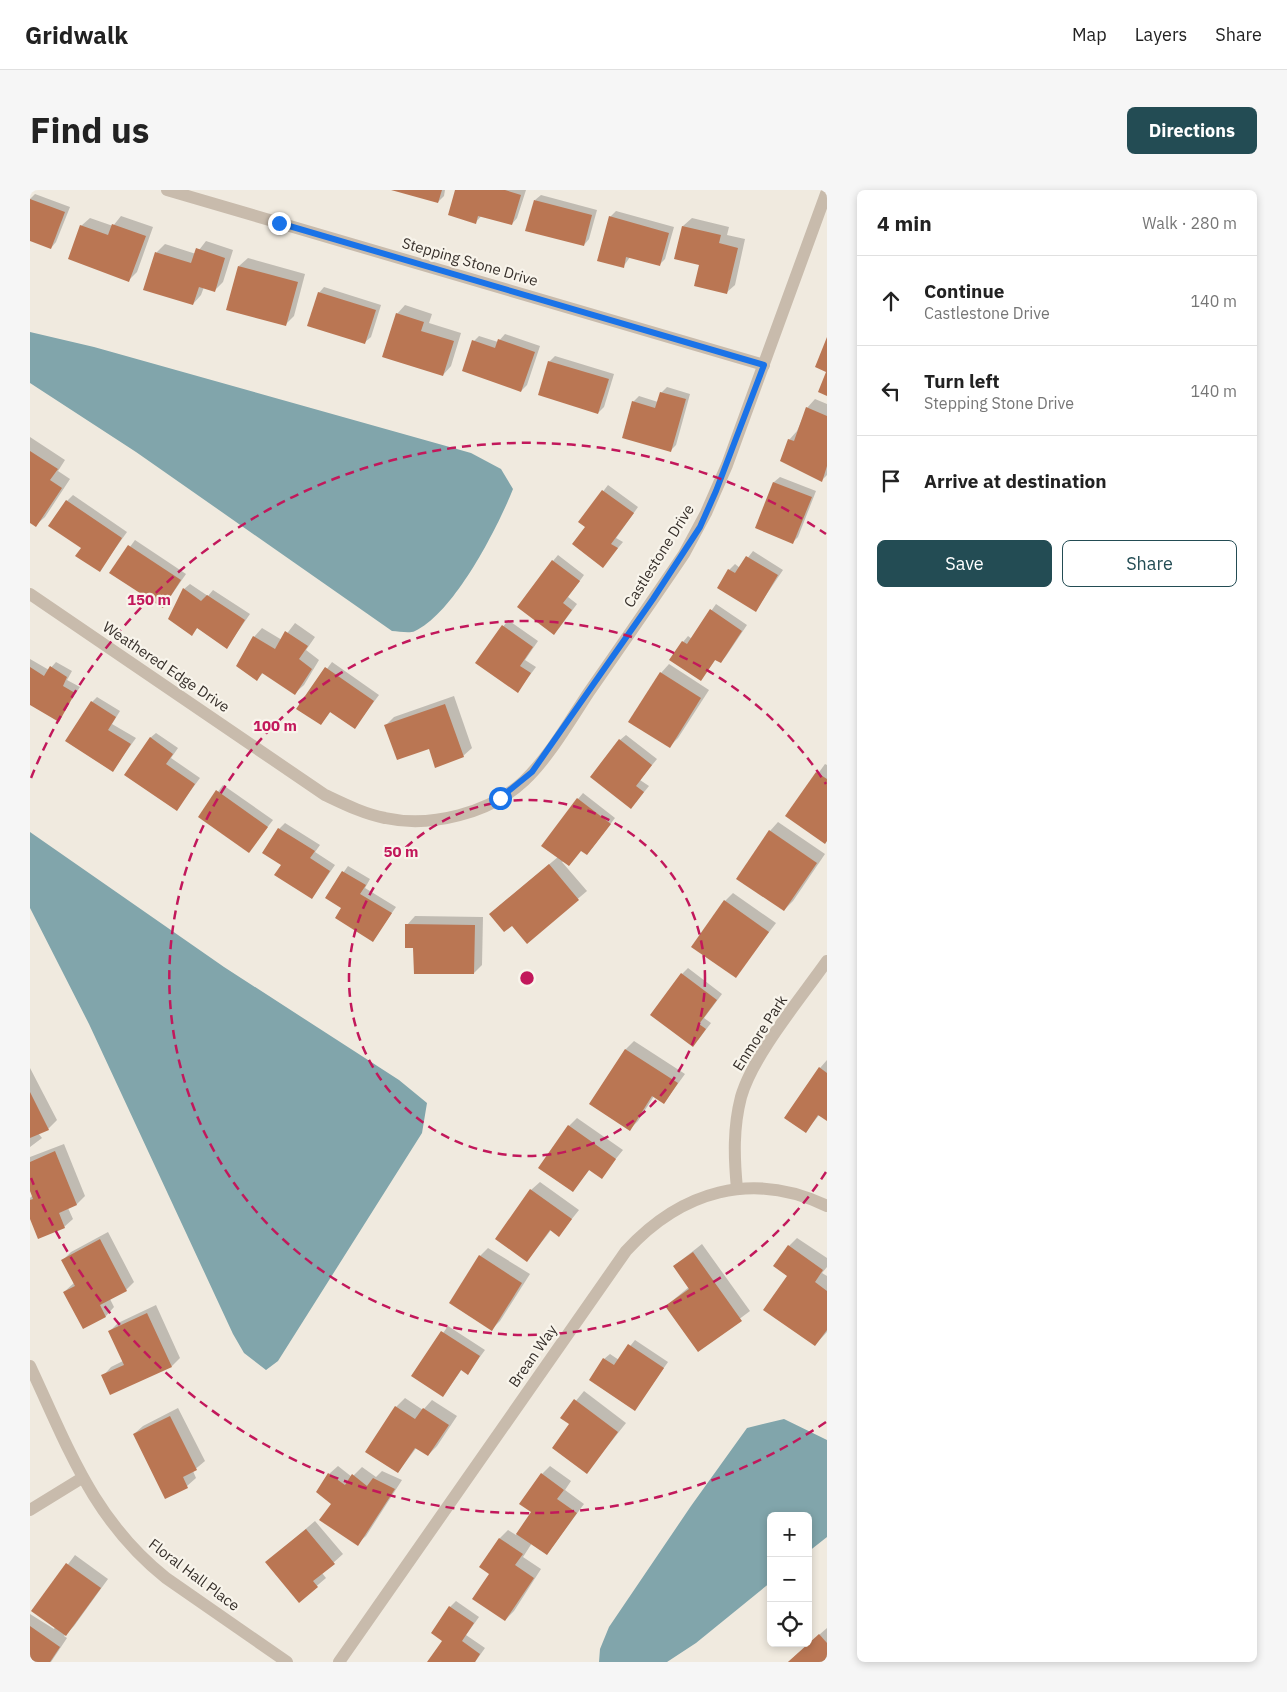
<!DOCTYPE html>
<html lang="en">
<head>
<meta charset="utf-8">
<style>
	:root { --surface:#fff; --page:#f6f6f6; --text:#222; --muted:#767676; --line:#e0e0e0; --accent:#234c54 }
	body { margin:0; font-family:"IBM Plex Sans",sans-serif; background:var(--page); color:var(--text) }
	.controls { position:absolute; right:15px; bottom:15px; display:grid; overflow:hidden; border-radius:8px; box-shadow:0 2px 8px #0003 }
	.controls button { width:45px; height:45px; display:grid; place-items:center; padding:0; border:0; border-bottom:1px solid var(--line); background:var(--surface); color:var(--text); font:25px sans-serif }
	.stop { position:absolute; width:15px; height:15px; margin:-11px; border:4px solid #1a73e8; border-radius:50%; background:#fff }
	.stop.end { background:#1a73e8; border-color:#fff; box-shadow:0 1px 5px #0008 }
	.list { margin:0; padding:0; list-style:none }
	h2 { display:flex; justify-content:space-between; align-items:center; height:65px; margin:0; padding:0 20px; font-size:21px }
	h2 small { font-size:16px; font-weight:400; color:var(--muted) }
	.list li { display:grid; grid-template-columns:32px 1fr auto; gap:15px; align-items:center; box-sizing:border-box; height:90px; padding:0 20px; border-top:1px solid var(--line) }
	.list b { display:block; font-size:19px; white-space:nowrap }
	.list p { margin:0; font-size:16px; white-space:nowrap; color:var(--muted) }
	.list em { font-size:16px; font-style:normal; color:var(--muted) }
	.actions { display:flex; gap:10px; padding:15px 20px }
	.actions a { flex:1; padding:11px 0; border:1px solid var(--accent); border-radius:8px; text-align:center; font-size:18px; color:var(--accent) }
	.actions .main { background:var(--accent); color:#fff }
	.icon { flex:none; width:28px; height:28px; fill:none; stroke:currentColor; stroke-width:2; stroke-linecap:round; stroke-linejoin:round }
	.map { position:relative; flex:none; width:797px; height:1472px; overflow:hidden; border-radius:8px }
	header { display:flex; align-items:center; gap:30px; box-sizing:border-box; height:70px; padding:0 25px; background:var(--surface); border-bottom:1px solid var(--line) }
	header strong { font-size:24px }
	nav { display:flex; gap:28px; margin-inline-start:auto; font-size:18px }
	.intro { display:flex; align-items:center; justify-content:space-between; box-sizing:border-box; height:120px; padding:0 30px }
	h1 { margin:0; font-size:35px }
	.button { padding:12px 22px; border-radius:8px; background:var(--accent); color:#fff; font-size:18px; font-weight:700 }
	main { display:flex; gap:30px; padding:0 30px }
	aside { flex:1; background:var(--surface); border-radius:8px; box-shadow:0 2px 8px #0003 }
	.map>svg:first-child { display:block }
</style>
</head>
<body>
<header>
<strong>Gridwalk</strong>
<nav><a>Map</a><a>Layers</a><a>Share</a></nav>
</header>
<div class="intro"><h1>Find us</h1><a class="button">Directions</a></div>
<main>
<div class="map">
<svg width="797" height="1472" viewBox="0 0 797 1472">
	<rect width="100%" height="100%" fill="#f0eadf"/>
	<g fill="#81a5ab">
		<path d="M0,142L64,157L441,263L471,279L483,299C467,339 424,423 385,441C379,444 369,441 362,441L106,262L0,193Z"/>
		<polygon points="0,642 194,777 369,890 397,913 392,943 248,1171 236,1180 214,1163 203,1144 59,834 0,718"/>
		<polygon points="754,1229 797,1250 797,1347 778,1362 778,1326 741,1326 741,1392 666,1453 637,1472 569,1472 570,1459 579,1437 661,1316 717,1238"/>
	</g>
	<g fill="#0003">
		<polygon points="364,0 415,0 414,6 408,12"/>
		<polygon points="426,0 496,0 487,28 482,34 452,25 446,32"/>
		<polygon points="5,4 40,17 26,52 21,58 0,50 0,9"/>
		<polygon points="511,5 567,20 559,49 554,55 505,10"/>
		<polygon points="586,21 644,37 635,69 629,75 600,67 593,77 580,27"/>
		<polygon points="91,26 123,37 107,82 99,90 51,36 60,28 83,36"/>
		<polygon points="662,28 699,37 697,45 715,49 705,95 696,103 670,74 646,68 653,36"/>
		<polygon points="176,51 203,60 193,92 184,101 174,97 171,105 163,114 115,99 127,62 135,54 166,64"/>
		<polygon points="218,68 275,84 264,126 255,135 209,76"/>
		<polygon points="294,97 351,115 341,147 335,152 289,103"/>
		<polygon points="375,115 402,124 399,133 431,143 421,176 413,185 367,124"/>
		<polygon points="475,144 510,156 497,195 491,201 444,151 449,146 468,152"/>
		<polygon points="525,166 584,184 574,217 568,223 519,172"/>
		<polygon points="637,197 660,204 646,255 640,261 603,212 609,206 628,212 631,203"/>
		<polygon points="785,209 797,214 797,285 792,290 759,250 767,241 777,218"/>
		<polygon points="0,247 35,270 28,281 40,289 15,327 6,335 0,331"/>
		<polygon points="750,287 786,301 768,347 763,352 726,337 744,292"/>
		<polygon points="578,295 608,317 586,348 593,352 573,376 556,337 550,332"/>
		<polygon points="43,305 97,342 69,381 52,357 37,311"/>
		<polygon points="105,350 156,384 133,417 81,383"/>
		<polygon points="723,361 753,380 726,420 689,397 699,380 705,374 710,378"/>
		<polygon points="528,365 554,385 538,407 547,414 529,438 523,371"/>
		<polygon points="160,394 178,406 183,400 220,424 197,457 168,437 162,444 154,399"/>
		<polygon points="686,414 717,435 696,466 691,472 686,469 671,489 653,452 658,446 662,449"/>
		<polygon points="478,430 508,451 495,470 506,477 488,501 447,473"/>
		<polygon points="265,433 285,447 276,460 289,470 274,495 265,503 234,482 227,489 224,447 232,438 252,450"/>
		<polygon points="0,469 19,480 26,472 42,481 37,490 50,497 28,530 0,514"/>
		<polygon points="302,472 349,505 325,537 301,521 291,534 268,518"/>
		<polygon points="639,474 679,500 648,548 639,557 631,483"/>
		<polygon points="424,506 442,558 433,566 355,536 364,527"/>
		<polygon points="67,507 90,521 82,534 106,548 83,580 62,512"/>
		<polygon points="126,543 148,558 141,568 170,588 147,619 120,548"/>
		<polygon points="596,545 627,569 610,590 619,596 606,612 590,550"/>
		<polygon points="795,574 797,575 797,650 757,626"/>
		<polygon points="193,595 243,630 219,661 170,626"/>
		<polygon points="553,603 585,628 562,658 551,660 532,672 557,701 497,752 469,716 528,667 548,609"/>
		<polygon points="748,632 795,664 763,711 754,720 740,641"/>
		<polygon points="255,633 290,655 285,662 305,675 282,708 253,675 249,639"/>
		<polygon points="318,676 340,689 335,698 366,717 343,750 313,718 296,707"/>
		<polygon points="703,703 746,733 706,786 695,711"/>
		<polygon points="385,726 453,727 452,775 444,783 377,735"/>
		<polygon points="658,778 692,804 674,828 681,833 668,850 652,784"/>
		<polygon points="604,851 655,884 634,913 624,906 608,931 600,939 561,914 596,859"/>
		<polygon points="797,870 797,929 790,924 776,941 790,878"/>
		<polygon points="0,878 27,930 18,939 8,943 12,948 0,957"/>
		<polygon points="547,928 593,960 571,987 560,979 543,1000 539,936"/>
		<polygon points="34,954 55,1006 47,1014 38,1018 43,1029 34,1037 0,1026 0,1008 3,1005 0,998 0,967"/>
		<polygon points="510,992 549,1020 529,1045 521,1040 497,1071 501,1000"/>
		<polygon points="78,1042 104,1092 96,1100 80,1109 84,1117 76,1126 53,1137 34,1102 44,1093 33,1070 41,1062"/>
		<polygon points="767,1048 797,1068 797,1077 792,1083 797,1086 797,1142 785,1155 759,1086 759,1056"/>
		<polygon points="672,1054 720,1121 668,1160 636,1116 659,1097 644,1076"/>
		<polygon points="458,1058 500,1084 470,1131 462,1139 450,1066"/>
		<polygon points="126,1115 150,1168 142,1176 73,1186 81,1177 93,1171 80,1141 88,1133"/>
		<polygon points="418,1136 455,1160 438,1183 432,1179 413,1206 383,1186"/>
		<polygon points="605,1150 638,1172 605,1219 574,1169 580,1164 589,1170"/>
		<polygon points="554,1201 596,1233 557,1282 541,1234 532,1228"/>
		<polygon points="375,1208 393,1220 402,1210 427,1226 407,1256 398,1265 387,1257 368,1282 337,1261 366,1217"/>
		<polygon points="148,1218 175,1271 163,1281 166,1288 157,1296 136,1307 104,1244 113,1236"/>
		<polygon points="308,1276 322,1287 332,1277 346,1287 352,1281 372,1290 336,1346 327,1354 302,1314 299,1284"/>
		<polygon points="520,1276 541,1291 535,1300 554,1314 517,1364 502,1353 493,1367 511,1379 484,1421 475,1430 461,1383 451,1377 470,1348 478,1340 486,1345 503,1322 512,1284"/>
		<polygon points="285,1331 313,1364 292,1383 296,1388 269,1411 237,1372"/>
		<polygon points="45,1365 78,1389 44,1436 34,1446 37,1448 21,1472 0,1472 0,1424 24,1439 25,1437 3,1421"/>
		<polygon points="426,1411 449,1427 436,1445 455,1458 445,1472 398,1472 414,1450 420,1417"/>
		<polygon points="797,1438 797,1472 758,1472"/>
	</g>
	<g fill="#ba7653">
		<polygon points="361,0 412,0 408,13"/>
		<polygon points="425,0 475,0 491,5 482,35 448,26 446,34 418,25"/>
		<polygon points="0,9 35,22 21,59 0,51"/>
		<polygon points="504,10 562,25 554,56 495,41"/>
		<polygon points="579,26 639,43 630,76 596,67 594,78 567,71"/>
		<polygon points="82,34 116,46 99,92 38,69 50,35 78,45"/>
		<polygon points="652,36 691,45 689,53 708,58 697,104 664,96 669,75 644,69"/>
		<polygon points="166,58 195,68 185,102 169,97 163,115 113,100 125,62 161,73"/>
		<polygon points="208,76 268,92 256,136 196,120"/>
		<polygon points="288,102 346,120 335,154 277,136"/>
		<polygon points="366,123 394,132 391,141 424,151 413,186 352,167"/>
		<polygon points="797,147 797,206 788,202 796,182 785,177"/>
		<polygon points="468,149 505,162 491,202 432,181 442,150 465,158"/>
		<polygon points="518,171 579,189 568,224 508,205"/>
		<polygon points="630,202 656,209 641,262 592,248 602,211 625,218"/>
		<polygon points="776,217 797,226 797,276 792,292 750,271 758,249 764,251"/>
		<polygon points="0,261 28,279 20,290 32,298 6,337 0,333"/>
		<polygon points="743,292 782,307 763,354 725,338"/>
		<polygon points="572,300 604,323 581,354 588,358 573,378 542,354 555,337 548,332"/>
		<polygon points="36,310 92,348 70,382 45,366 51,358 18,336"/>
		<polygon points="98,355 151,390 133,418 79,383"/>
		<polygon points="716,366 748,385 726,422 687,398 698,379 705,383"/>
		<polygon points="522,370 550,391 533,413 542,420 524,445 487,417"/>
		<polygon points="153,398 171,411 177,405 215,430 197,459 167,438 162,446 138,429"/>
		<polygon points="680,419 712,441 691,473 685,470 671,491 639,470 652,451 657,454"/>
		<polygon points="472,435 503,457 490,476 501,483 488,503 445,473"/>
		<polygon points="255,441 278,456 269,469 282,479 265,505 232,483 227,491 206,476 223,446 245,459"/>
		<polygon points="20,476 37,487 33,496 45,503 29,532 0,515 0,477 14,486"/>
		<polygon points="295,477 344,511 325,539 300,522 291,535 266,519"/>
		<polygon points="630,482 671,508 640,558 598,532"/>
		<polygon points="61,511 86,527 78,540 101,554 83,582 35,551"/>
		<polygon points="415,514 434,567 405,578 399,559 367,570 354,535"/>
		<polygon points="120,547 143,564 136,574 165,594 147,621 94,585"/>
		<polygon points="589,549 622,575 606,596 614,602 601,619 560,587"/>
		<polygon points="786,582 797,589 797,651 795,654 755,626"/>
		<polygon points="186,600 238,637 219,663 168,627"/>
		<polygon points="547,608 581,634 557,665 551,661 539,676 511,656"/>
		<polygon points="248,638 285,661 280,668 300,681 282,709 244,685 251,675 232,663"/>
		<polygon points="739,640 787,673 754,721 706,689"/>
		<polygon points="519,674 549,710 497,754 482,736 474,742 459,724"/>
		<polygon points="312,681 336,695 330,704 362,723 343,752 305,728 311,718 295,708"/>
		<polygon points="694,710 739,742 706,788 661,757"/>
		<polygon points="375,734 445,735 444,784 384,784 383,758 375,758"/>
		<polygon points="651,783 687,810 669,834 676,839 663,857 620,825"/>
		<polygon points="595,859 648,893 634,914 622,906 600,941 559,914"/>
		<polygon points="789,877 797,883 797,931 788,925 776,943 754,928"/>
		<polygon points="0,902 19,940 0,948"/>
		<polygon points="538,935 586,969 572,989 559,980 543,1002 508,978"/>
		<polygon points="25,961 47,1015 29,1023 35,1038 8,1049 0,1029 0,1010 3,1009 0,1001 0,972"/>
		<polygon points="500,999 542,1029 529,1047 520,1040 497,1072 465,1049"/>
		<polygon points="70,1049 97,1101 70,1115 76,1127 53,1139 33,1102 45,1096 31,1070"/>
		<polygon points="758,1055 793,1080 785,1092 797,1101 797,1140 785,1156 733,1120 757,1086 743,1076"/>
		<polygon points="663,1062 712,1131 668,1162 635,1116 659,1099 643,1076"/>
		<polygon points="449,1065 492,1093 462,1141 419,1113"/>
		<polygon points="117,1123 142,1177 80,1205 71,1185 94,1175 78,1141"/>
		<polygon points="411,1141 450,1166 438,1185 431,1180 413,1207 381,1186"/>
		<polygon points="598,1154 634,1178 605,1221 559,1190 573,1168 584,1175"/>
		<polygon points="544,1209 588,1242 557,1284 522,1258 539,1234 530,1228"/>
		<polygon points="365,1216 385,1229 393,1218 419,1235 398,1266 385,1258 368,1283 335,1262"/>
		<polygon points="140,1226 167,1280 153,1287 158,1298 135,1309 103,1244"/>
		<polygon points="298,1283 315,1295 322,1284 337,1296 343,1288 365,1299 328,1356 289,1330 301,1314 286,1302"/>
		<polygon points="511,1283 534,1300 527,1309 547,1323 517,1365 486,1344 501,1322 489,1314"/>
		<polygon points="276,1339 305,1374 283,1391 288,1397 269,1413 235,1372"/>
		<polygon points="469,1348 493,1364 485,1375 504,1388 475,1431 442,1409 459,1384 449,1377"/>
		<polygon points="36,1373 71,1398 36,1446 1,1421"/>
		<polygon points="419,1416 444,1433 432,1451 450,1464 445,1472 397,1472 412,1451 401,1443"/>
		<polygon points="0,1436 30,1457 20,1472 0,1472"/>
		<polygon points="789,1444 797,1453 797,1472 758,1472"/>
	</g>
	<g fill="none" stroke-linecap="round" stroke-linejoin="round">
		<g stroke="#c8bbac" stroke-width="12">
			<polyline points="137,0 734,175"/>
			<path d="M0,404L295,605C314,614 334,624 355,628C401,638 460,623 494,591C520,566 539,532 559,502C591,456 623,410 654,364L676,323L697,275L797,1"/>
			<path d="M707,999C704,967 703,938 711,907C723,865 771,808 797,771"/>
			<path d="M0,1176C38,1257 63,1330 136,1388L257,1472"/>
			<polyline points="0,1320 52,1288"/>
			<path d="M309,1472L596,1061C651,1001 722,980 797,1016"/>
		</g>
	</g>
	<g fill="none" stroke-linecap="round" stroke-linejoin="round">
		<polyline stroke="#1a73e8" stroke-width="6" points="249,33 734,175 686,301 670,337 623,409 502,582 470,608"/>
	</g>
	<g fill="none" stroke="#c2185b" stroke-width="2.5" stroke-dasharray="9 6">
		<circle cx="497" cy="788" r="178"/>
		<path d="M796 982A357 357 0 1 1 796 594"/>
		<path d="M796 1232A535 535 0 0 1 1 988M1 588A535 535 0 0 1 796 344"/>
	</g>
	<g text-anchor="middle" stroke-width="4.5" stroke-linejoin="round" paint-order="stroke">
		<g font-size="15" fill="#362f2a" stroke="#f8f4eb">
			<text transform="translate(440 72) rotate(16)" y="5">Stepping Stone Drive</text>
			<text transform="translate(629 366) rotate(-58)" y="5">Castlestone Drive</text>
			<text transform="translate(136 477) rotate(34)" y="5">Weathered Edge Drive</text>
			<text transform="translate(730 843) rotate(-57)" y="5">Enmore Park</text>
			<text transform="translate(503 1166) rotate(-55)" y="5">Brean Way</text>
			<text transform="translate(164 1385) rotate(37)" y="5">Floral Hall Place</text>
		</g>
	</g>
	<circle cx="497" cy="788" r="8" fill="#c2185b" stroke="#f8f4eb" stroke-width="2.5"/>
	<g font-size="15" text-anchor="middle" font-weight="bold" fill="#c2185b" stroke="#f8f4eb" stroke-width="4.5" stroke-linejoin="round" paint-order="stroke">
		<text x="119" y="415">150 m</text>
		<text x="245" y="541">100 m</text>
		<text x="371" y="667">50 m</text>
	</g>
</svg>
<div class="controls">
<button>+</button>
<button>−</button>
<button><svg class="icon" aria-label="locate" viewBox="0 0 24 24"><circle cx="12" cy="12" r="6"/><path d="M12 2v4M12 18v4M2 12h4M18 12h4"/></svg></button>
</div>
<div class="stop" style="left:470px;top:608px"></div>
<div class="stop end" style="left:249px;top:33px"></div>
</div>
<aside>
<h2>4 min<small>Walk · 280 m</small></h2>
<ul class="list">
<li><svg class="icon" aria-label="ahead" viewBox="0 0 24 24"><path d="M12 20V5M6 11l6-6 6 6"/></svg><div><b>Continue</b><p>Castlestone Drive</p></div><em>140 m</em></li>
<li><svg class="icon" aria-label="left" viewBox="0 0 24 24"><path d="M17 20v-9H6M10 6l-5 5 5 5"/></svg><div><b>Turn left</b><p>Stepping Stone Drive</p></div><em>140 m</em></li>
<li><svg class="icon" aria-label="arrive" viewBox="0 0 24 24"><path d="M6 21V4h12l-3 4 3 4H6"/></svg><div><b>Arrive at destination</b></div></li>
</ul>
<div class="actions"><a class="main">Save</a><a>Share</a></div>
</aside>
</main>
</body>
</html>
